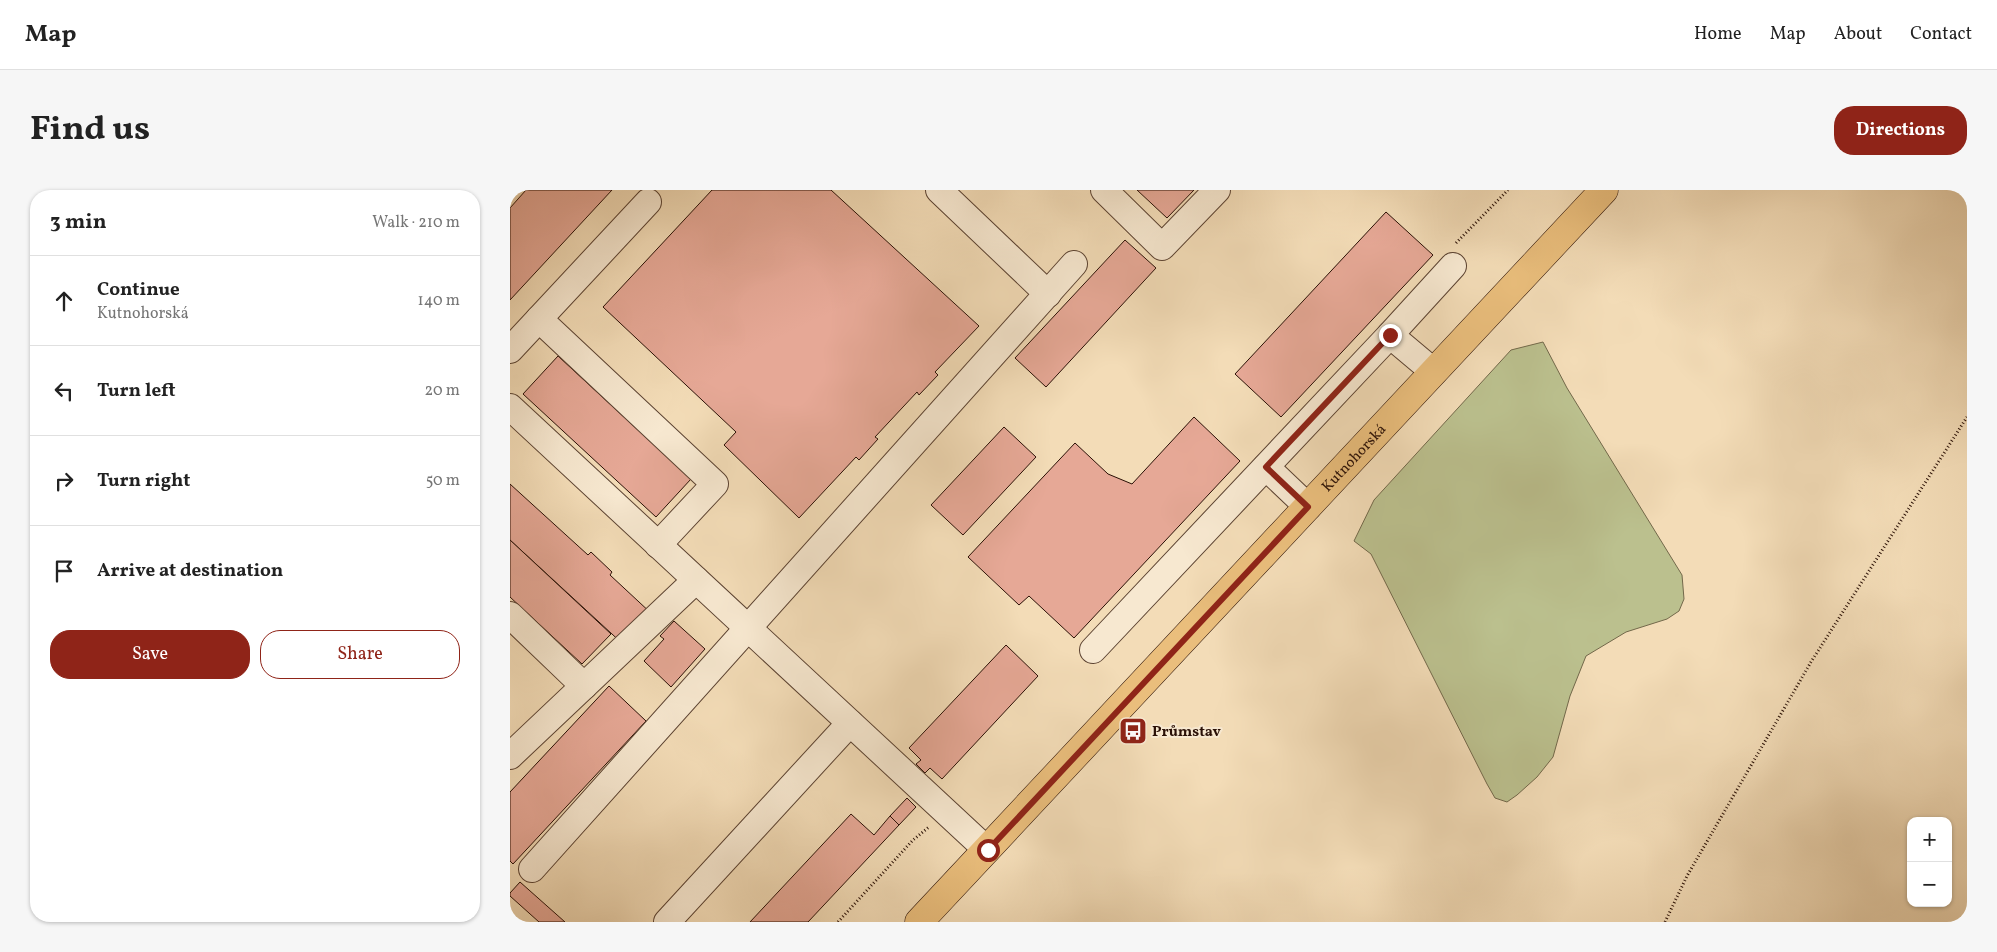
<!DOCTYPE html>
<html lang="en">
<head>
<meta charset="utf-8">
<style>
	:root { --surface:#fff; --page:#f6f6f6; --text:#222; --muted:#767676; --line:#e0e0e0; --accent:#8f2418 }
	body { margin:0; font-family:Vollkorn,serif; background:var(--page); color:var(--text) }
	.controls { position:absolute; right:15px; bottom:15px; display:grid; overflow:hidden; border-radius:10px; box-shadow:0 1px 4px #0004 }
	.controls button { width:45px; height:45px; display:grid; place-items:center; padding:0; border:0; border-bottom:1px solid var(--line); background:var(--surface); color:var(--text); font:25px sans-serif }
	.stop { position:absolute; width:15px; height:15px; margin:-11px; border:4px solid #8f2418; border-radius:50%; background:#fff }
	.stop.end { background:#8f2418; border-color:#fff; box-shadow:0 1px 5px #0008 }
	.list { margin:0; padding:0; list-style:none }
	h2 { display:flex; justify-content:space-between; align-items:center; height:65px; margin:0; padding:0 20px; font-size:21px }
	h2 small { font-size:16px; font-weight:400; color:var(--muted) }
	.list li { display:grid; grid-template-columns:32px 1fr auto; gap:15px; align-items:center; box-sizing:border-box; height:90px; padding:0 20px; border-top:1px solid var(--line) }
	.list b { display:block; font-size:19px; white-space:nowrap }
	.list p { margin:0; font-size:16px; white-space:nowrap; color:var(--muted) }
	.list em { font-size:16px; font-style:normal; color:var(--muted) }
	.actions { display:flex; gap:10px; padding:15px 20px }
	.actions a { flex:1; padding:11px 0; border:1px solid var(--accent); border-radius:20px; text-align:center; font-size:18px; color:var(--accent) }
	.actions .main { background:var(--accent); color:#fff }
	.icon { flex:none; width:28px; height:28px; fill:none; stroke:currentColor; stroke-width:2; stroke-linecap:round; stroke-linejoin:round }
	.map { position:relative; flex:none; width:1457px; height:732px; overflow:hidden; border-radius:20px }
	header { display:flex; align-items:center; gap:30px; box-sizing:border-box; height:70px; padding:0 25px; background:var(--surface); border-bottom:1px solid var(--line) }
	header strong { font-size:24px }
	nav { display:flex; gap:28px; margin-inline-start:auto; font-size:18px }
	.intro { display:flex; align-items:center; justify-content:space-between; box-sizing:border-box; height:120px; padding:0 30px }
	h1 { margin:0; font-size:35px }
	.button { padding:12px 22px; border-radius:20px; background:var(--accent); color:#fff; font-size:18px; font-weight:700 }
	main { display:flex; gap:30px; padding:0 30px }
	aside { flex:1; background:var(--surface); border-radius:20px; box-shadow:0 1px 4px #0004 }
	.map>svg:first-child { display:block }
</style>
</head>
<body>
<header>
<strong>Map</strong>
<nav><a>Home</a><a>Map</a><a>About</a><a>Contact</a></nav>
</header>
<div class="intro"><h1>Find us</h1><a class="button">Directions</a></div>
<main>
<aside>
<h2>3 min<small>Walk · 210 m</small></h2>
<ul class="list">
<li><svg class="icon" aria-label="ahead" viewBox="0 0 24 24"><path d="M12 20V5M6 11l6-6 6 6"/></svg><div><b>Continue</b><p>Kutnohorská</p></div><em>140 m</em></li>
<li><svg class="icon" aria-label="left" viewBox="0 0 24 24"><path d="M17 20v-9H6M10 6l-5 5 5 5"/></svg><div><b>Turn left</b></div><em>20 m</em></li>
<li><svg class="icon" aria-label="right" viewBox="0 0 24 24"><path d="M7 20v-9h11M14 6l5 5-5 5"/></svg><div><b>Turn right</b></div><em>50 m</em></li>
<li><svg class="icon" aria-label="arrive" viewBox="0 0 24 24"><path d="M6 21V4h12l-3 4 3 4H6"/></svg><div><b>Arrive at destination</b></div></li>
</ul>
<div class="actions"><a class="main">Save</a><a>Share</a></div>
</aside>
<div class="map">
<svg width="1457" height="732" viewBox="0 0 1457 732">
	<rect width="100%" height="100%" fill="#f3dcb7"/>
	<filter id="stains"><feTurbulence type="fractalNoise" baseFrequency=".004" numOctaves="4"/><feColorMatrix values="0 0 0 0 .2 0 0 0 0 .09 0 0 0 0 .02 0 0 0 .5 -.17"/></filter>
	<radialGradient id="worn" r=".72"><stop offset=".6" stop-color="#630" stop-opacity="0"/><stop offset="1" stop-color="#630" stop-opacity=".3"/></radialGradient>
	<polygon fill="#bbc08e" stroke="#72684a" points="1033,152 1057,198 1172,385 1174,409 1169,421 1157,429 1116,442 1076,466 1060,506 1043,567 1027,587 1007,605 997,612 985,608 977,594 861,364 844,351 864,310 1001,160"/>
	<g fill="#e6a896" stroke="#2a1006">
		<polygon points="16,0 102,0 0,110 0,18"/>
		<polygon points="202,0 321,0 469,136 425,182 428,185 409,205 407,202 365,247 368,249 349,270 346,267 289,328 214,255 226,242 93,117"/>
		<polygon points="627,0 684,0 657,28"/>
		<polygon points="876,22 923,65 771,227 725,184"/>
		<polygon points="615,50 646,78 536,197 505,168"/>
		<polygon points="48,166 181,289 146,327 13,204"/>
		<polygon points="684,227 730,271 564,448 519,406 509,415 458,367 565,253 598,284 622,294"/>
		<polygon points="494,237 526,267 453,345 421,315"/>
		<polygon points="0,294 78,365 81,362 102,382 100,385 143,425 115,456 0,350"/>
		<polygon points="0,350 101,444 72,474 0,407"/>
		<polygon points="164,431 195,459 161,497 134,471 154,449 150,446"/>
		<polygon points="496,455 528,486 432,589 420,578 415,583 406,574 411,570 399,558"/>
		<polygon points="99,496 136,531 3,674 0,671 0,602"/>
		<polygon points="397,608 406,617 389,635 380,626"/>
		<polygon points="341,624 364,645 380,626 389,635 298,732 240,732"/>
		<polygon points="10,692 55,732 29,732 0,706 0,703"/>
	</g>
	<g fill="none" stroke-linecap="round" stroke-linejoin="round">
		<defs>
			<g id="minor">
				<polyline points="429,0 538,104"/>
				<polyline points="594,0 652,57 707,0"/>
				<polyline points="29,129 205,294 148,355"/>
				<polyline points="0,160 138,12"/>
				<polyline points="924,182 880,145 943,76"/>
				<polyline points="0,217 477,660"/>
				<polyline points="756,277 798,317"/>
				<polyline points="0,425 74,496"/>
				<polyline points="583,460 880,145"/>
				<polyline points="0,566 186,390"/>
				<polyline points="22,679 564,74"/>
				<polyline points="157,732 340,533"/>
			</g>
			<g id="major">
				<path id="s1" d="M409,732L1094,0"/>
			</g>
		</defs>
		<use href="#minor" stroke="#5c4332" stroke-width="28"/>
		<use href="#major" stroke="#2a1006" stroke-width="29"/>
		<g stroke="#2a1006" stroke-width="3" stroke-dasharray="1 2.5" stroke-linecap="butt">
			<polyline points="946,53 998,0"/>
			<polyline points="328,732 403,650 419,637"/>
			<polyline points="1155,732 1177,686 1301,472 1457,227"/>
		</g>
		<use href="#minor" stroke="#f7e8d0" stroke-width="26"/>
		<use href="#major" stroke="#eabe7c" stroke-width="28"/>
	</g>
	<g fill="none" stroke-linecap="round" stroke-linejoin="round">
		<polyline stroke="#8f2418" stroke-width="6" points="478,660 798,317 756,277 880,145"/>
	</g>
	<defs>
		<symbol id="bus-square" viewBox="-11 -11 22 22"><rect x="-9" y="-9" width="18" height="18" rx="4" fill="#8f2418" stroke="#f7e8d0"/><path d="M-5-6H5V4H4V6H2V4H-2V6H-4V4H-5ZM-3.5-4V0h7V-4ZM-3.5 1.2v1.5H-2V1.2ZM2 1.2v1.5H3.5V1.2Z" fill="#fff"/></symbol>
	</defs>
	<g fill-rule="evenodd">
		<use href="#bus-square" x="607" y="525" width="32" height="32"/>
	</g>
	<g text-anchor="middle" stroke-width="4" stroke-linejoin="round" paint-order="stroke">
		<g font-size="15" fill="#2a1006" stroke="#f7e8d0">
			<text dy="5" stroke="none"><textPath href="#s1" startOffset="636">Kutnohorská</textPath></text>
		</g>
		<g font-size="15" font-weight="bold" fill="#2a1006" stroke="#f7e8d0" text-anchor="start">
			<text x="642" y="546">Průmstav</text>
		</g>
	</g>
	<rect width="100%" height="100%" filter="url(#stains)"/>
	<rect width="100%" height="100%" fill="url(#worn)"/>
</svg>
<div class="controls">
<button>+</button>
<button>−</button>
</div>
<div class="stop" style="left:478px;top:660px"></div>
<div class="stop end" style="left:880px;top:145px"></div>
</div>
</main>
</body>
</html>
